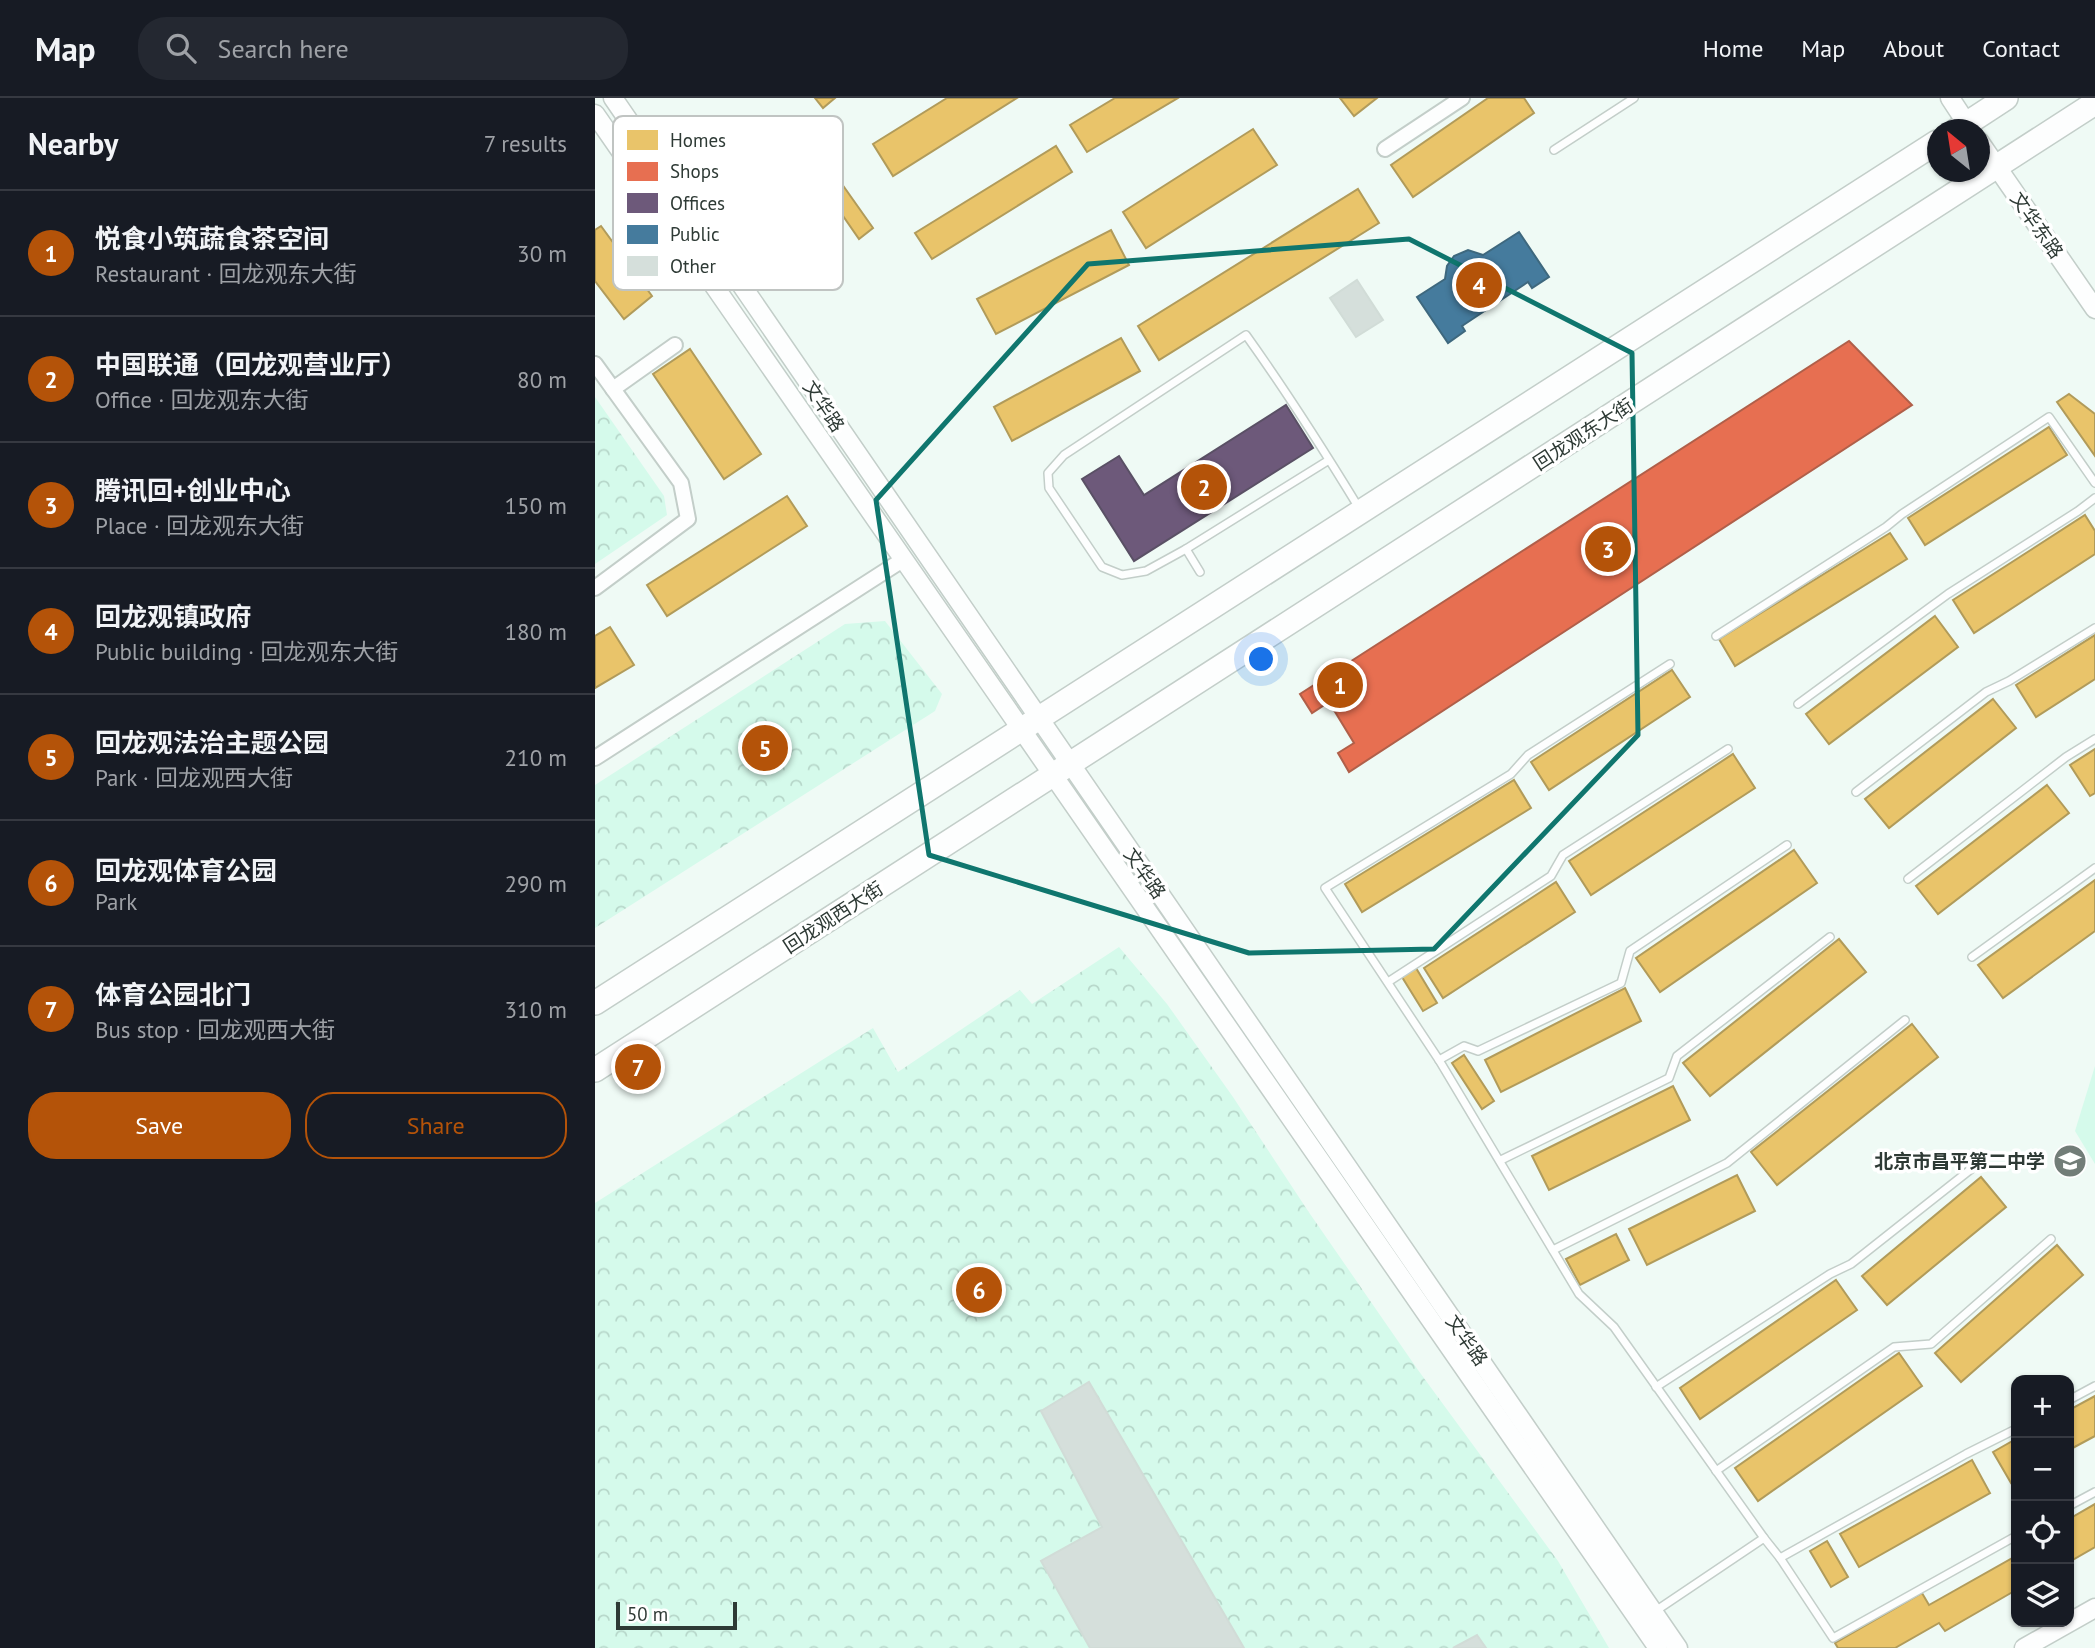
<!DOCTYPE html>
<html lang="en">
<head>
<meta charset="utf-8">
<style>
	:root { --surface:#171b24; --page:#242831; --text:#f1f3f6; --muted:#9ea1a6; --line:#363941; --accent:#b45309 }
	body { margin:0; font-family:"PT Sans","Noto Sans SC",sans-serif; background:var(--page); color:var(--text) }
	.controls { position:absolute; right:21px; bottom:21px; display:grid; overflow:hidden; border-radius:14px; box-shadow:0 2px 5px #0004 }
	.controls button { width:63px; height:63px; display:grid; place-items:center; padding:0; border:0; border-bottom:2px solid var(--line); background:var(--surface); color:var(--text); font:35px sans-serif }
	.compass { position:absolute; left:1332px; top:21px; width:63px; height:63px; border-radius:50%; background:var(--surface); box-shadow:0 2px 5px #0004; rotate:330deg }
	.scale { position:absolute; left:21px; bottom:18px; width:121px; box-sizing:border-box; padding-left:7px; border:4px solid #2e3a35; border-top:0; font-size:19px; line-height:24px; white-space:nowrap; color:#2e3a35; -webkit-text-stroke:5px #fff; paint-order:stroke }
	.you { position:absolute; left:667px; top:562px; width:24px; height:24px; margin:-18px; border:5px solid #fff; border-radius:50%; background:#1a73e8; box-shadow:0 0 0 10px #1a73e833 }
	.badge { display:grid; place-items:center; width:46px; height:46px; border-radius:50%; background:var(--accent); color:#fff; font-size:23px; font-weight:700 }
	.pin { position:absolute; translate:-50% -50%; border:4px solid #fff; box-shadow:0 2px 7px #0006 }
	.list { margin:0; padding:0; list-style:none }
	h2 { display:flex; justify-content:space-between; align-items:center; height:91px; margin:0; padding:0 28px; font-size:30px }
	h2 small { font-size:23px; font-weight:400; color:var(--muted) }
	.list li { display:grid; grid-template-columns:46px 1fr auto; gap:21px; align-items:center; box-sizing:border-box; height:126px; padding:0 28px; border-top:2px solid var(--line) }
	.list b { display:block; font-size:26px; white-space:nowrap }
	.list p { margin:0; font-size:23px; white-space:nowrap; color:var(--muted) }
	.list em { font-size:23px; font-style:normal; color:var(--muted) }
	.actions { display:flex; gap:14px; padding:21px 28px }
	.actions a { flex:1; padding:16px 0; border:2px solid var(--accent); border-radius:28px; text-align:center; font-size:24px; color:var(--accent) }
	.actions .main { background:var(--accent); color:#fff }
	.icon { flex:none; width:38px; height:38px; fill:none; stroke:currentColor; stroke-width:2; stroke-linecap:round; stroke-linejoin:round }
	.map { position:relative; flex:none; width:1500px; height:1550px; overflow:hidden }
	header { display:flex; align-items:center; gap:42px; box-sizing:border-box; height:98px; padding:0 35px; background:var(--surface); border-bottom:2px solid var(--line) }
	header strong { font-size:33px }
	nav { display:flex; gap:38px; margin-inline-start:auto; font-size:24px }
	.search { width:490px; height:63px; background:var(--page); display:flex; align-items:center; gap:18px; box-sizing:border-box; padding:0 24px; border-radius:28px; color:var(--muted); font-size:26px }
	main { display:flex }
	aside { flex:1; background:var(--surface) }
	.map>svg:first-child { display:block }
</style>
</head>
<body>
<header>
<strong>Map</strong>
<div class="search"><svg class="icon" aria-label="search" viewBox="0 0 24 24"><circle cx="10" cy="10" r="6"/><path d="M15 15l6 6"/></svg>Search here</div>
<nav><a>Home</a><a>Map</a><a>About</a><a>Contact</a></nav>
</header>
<main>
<aside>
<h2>Nearby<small>7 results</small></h2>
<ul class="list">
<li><span class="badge">1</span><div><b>悦食小筑蔬食茶空间</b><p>Restaurant · 回龙观东大街</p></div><em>30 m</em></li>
<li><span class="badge">2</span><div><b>中国联通（回龙观营业厅）</b><p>Office · 回龙观东大街</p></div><em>80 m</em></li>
<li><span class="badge">3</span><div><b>腾讯回+创业中心</b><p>Place · 回龙观东大街</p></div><em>150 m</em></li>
<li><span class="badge">4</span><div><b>回龙观镇政府</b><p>Public building · 回龙观东大街</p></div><em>180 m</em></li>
<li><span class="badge">5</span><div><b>回龙观法治主题公园</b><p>Park · 回龙观西大街</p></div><em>210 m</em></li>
<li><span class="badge">6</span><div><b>回龙观体育公园</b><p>Park</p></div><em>290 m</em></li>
<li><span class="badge">7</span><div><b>体育公园北门</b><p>Bus stop · 回龙观西大街</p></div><em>310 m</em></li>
</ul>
<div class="actions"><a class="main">Save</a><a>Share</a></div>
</aside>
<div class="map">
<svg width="1500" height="1550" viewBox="0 0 1500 1550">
	<defs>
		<pattern id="forest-crowns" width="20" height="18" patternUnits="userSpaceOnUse" patternTransform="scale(1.75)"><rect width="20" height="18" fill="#d5faeb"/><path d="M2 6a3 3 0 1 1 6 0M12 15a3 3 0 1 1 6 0" fill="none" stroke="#b7d7ca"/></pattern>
	</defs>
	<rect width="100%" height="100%" fill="#effaf5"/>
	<polygon fill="#d5faeb" points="1500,968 1500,1066 1480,1033"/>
	<g fill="url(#forest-crowns)">
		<polygon points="0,299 69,398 72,417 0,466"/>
		<polygon points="290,523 347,596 340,613 0,830 0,687 250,526"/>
		<polygon points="524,849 572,906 638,999 713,1113 823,1272 963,1463 1014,1550 0,1550 0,1105 278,930 303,974 425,892 437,906"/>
	</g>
	<g fill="#e9c46a" stroke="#b19b5a" stroke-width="2">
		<polygon points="220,0 240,0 228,10"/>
		<polygon points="352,0 422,0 298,78 278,46"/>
		<polygon points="520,0 583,0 492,54 475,27"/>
		<polygon points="745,0 782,0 759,18"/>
		<polygon points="893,0 929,0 939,15 818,99 796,67"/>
		<polygon points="658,31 682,67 551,150 528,114"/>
		<polygon points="461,48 477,74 337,161 320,135"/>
		<polygon points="242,79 278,130 264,141 228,89"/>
		<polygon points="763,91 784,125 564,262 543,228"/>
		<polygon points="6,128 57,198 29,221 0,183 0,132"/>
		<polygon points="516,132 534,167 401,236 382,201"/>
		<polygon points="526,240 545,273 417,343 399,309"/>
		<polygon points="95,251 166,356 129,381 58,276"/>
		<polygon points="1474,296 1500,316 1500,358 1462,304"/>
		<polygon points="1454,329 1472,357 1330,447 1313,420"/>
		<polygon points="192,398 212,428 72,518 52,487"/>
		<polygon points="1490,417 1500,433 1500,456 1379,535 1358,502"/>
		<polygon points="1295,435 1312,461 1140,568 1124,541"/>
		<polygon points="1340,518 1363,549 1234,646 1211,616"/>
		<polygon points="15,529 39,567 0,590 0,538"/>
		<polygon points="1500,537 1500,581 1441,619 1421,587"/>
		<polygon points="1077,572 1095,599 954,692 936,664"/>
		<polygon points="1398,601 1421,630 1294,730 1270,701"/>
		<polygon points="1500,651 1500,695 1495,698 1475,667"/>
		<polygon points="1138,656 1160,690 996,797 974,763"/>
		<polygon points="919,682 936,710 767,814 750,786"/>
		<polygon points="1452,687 1474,715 1343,816 1321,788"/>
		<polygon points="1199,752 1222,785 1065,894 1041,860"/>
		<polygon points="1500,782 1500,833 1408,900 1383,867"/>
		<polygon points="961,784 980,814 848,900 829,870"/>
		<polygon points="1244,841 1271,874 1115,998 1088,965"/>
		<polygon points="821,870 842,905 828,913 807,879"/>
		<polygon points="1030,890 1046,923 906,994 890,962"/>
		<polygon points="1317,926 1343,959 1182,1087 1156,1054"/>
		<polygon points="869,957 899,1003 887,1011 857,965"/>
		<polygon points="1078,988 1095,1022 954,1092 937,1058"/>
		<polygon points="1142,1077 1160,1113 1052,1167 1034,1131"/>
		<polygon points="1386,1079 1411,1109 1292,1207 1267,1178"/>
		<polygon points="1021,1136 1034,1162 985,1187 971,1161"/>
		<polygon points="1462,1147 1488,1177 1366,1284 1340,1255"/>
		<polygon points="1241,1182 1262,1212 1105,1321 1085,1290"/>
		<polygon points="1304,1255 1327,1288 1163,1403 1140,1370"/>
		<polygon points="1500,1298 1500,1338 1474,1352 1474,1312"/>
		<polygon points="1421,1341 1421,1381 1416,1385 1398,1354"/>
		<polygon points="1377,1362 1395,1395 1264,1469 1245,1436"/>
		<polygon points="1500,1406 1500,1449 1474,1464 1474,1421"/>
		<polygon points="1232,1443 1253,1479 1236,1489 1215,1453"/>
		<polygon points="1421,1458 1421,1492 1350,1533 1344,1525 1300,1550 1243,1550 1240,1545 1327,1495 1334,1507"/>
	</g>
	<polygon fill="#e76f51" stroke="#b05f49" stroke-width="2" points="1254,243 1317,307 754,674 743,655 759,645 734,604 717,615 705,596"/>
	<polygon fill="#6d597a" stroke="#5a5065" stroke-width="2" points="691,307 718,350 539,463 487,381 524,358 549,397"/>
	<polygon fill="#457b9d" stroke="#3e687e" stroke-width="2" points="924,134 954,179 937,190 933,184 867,228 870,233 853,245 822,199 850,181 852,168 859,158 873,152 888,157"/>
	<g fill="#d5dfdb" stroke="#d1dcd7" stroke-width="2">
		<polygon points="762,182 788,222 761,239 735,200"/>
		<polygon points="494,1284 649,1550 495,1550 446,1463 507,1429 446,1313"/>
		<polygon points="882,1537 891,1550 858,1550"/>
	</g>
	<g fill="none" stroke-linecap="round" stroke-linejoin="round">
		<defs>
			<g id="service">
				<polyline points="959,52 1039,0"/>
				<path d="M734,362L591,451L551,473L527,477L507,469L454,390L453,375L469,357L651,237C691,293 728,351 764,410"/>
				<polyline points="591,451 605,474"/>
				<polyline points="1121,538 1291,429 1307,416 1454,319 1500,385"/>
				<polyline points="1075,566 933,657 916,676 730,790 844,962 984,1196 1019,1229 1169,1440"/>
				<polyline points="1203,606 1353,496 1483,413 1500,400"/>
				<polyline points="1261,694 1391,594 1414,583 1500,530"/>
				<polyline points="1313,781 1471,659 1500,641"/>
				<polyline points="1377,859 1500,770"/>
				<polyline points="793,884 956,778 968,757 1133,651"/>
				<polyline points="844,962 869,948 883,953 1026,885 1035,853 1192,747"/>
				<polyline points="906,1062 1074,980 1082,958 1235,839"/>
				<polyline points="958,1152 1132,1065 1310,922"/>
				<polyline points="1061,1289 1235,1176 1256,1166 1380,1068"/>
				<polyline points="1474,1302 1500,1288"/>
				<polyline points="1121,1373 1299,1249 1336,1246 1456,1141"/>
				<polyline points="1474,1408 1500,1394"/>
				<polyline points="1185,1460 1238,1540 1421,1438"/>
				<polyline points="1059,1514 1169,1440 1185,1460 1371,1356 1421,1331"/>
			</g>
			<g id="minor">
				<polyline points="790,51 867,0"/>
				<polyline points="0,266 86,385 93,421 0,490"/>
				<polyline points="18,291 80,247"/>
				<polyline points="0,660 309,461"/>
			</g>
			<g id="tertiary">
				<polyline points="18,0 1083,1550"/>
				<polyline points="1355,0 1376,32"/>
				<polyline points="0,16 1063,1550"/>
				<polyline points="1384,43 1500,211"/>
				<polyline points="1429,1550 1500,1510"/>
			</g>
			<g id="primary">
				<polyline points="1362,32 1411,0"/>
				<polyline points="0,905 1342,44"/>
				<polyline points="0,972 1500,5"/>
			</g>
		</defs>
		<use href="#service" stroke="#c3cec9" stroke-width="10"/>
		<use href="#minor" stroke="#c3cec9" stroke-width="18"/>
		<use href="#tertiary" stroke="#c3cec9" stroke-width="21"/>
		<use href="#primary" stroke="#c3cec9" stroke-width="26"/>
		<use href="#service" stroke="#fdfefe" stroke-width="7"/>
		<use href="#minor" stroke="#fdfefe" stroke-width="14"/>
		<use href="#tertiary" stroke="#fdfefe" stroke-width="18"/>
		<use href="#primary" stroke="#fdfefe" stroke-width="23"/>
	</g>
	<path fill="none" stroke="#0f766e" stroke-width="5" stroke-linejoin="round" d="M814,141L1037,255L1043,637L839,851L654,855L334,757L281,402L493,166Z"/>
	<defs>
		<symbol id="school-disc" viewBox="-11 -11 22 22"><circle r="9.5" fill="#727d78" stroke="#fff"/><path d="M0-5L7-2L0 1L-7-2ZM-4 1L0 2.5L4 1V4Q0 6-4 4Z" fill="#fff"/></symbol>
	</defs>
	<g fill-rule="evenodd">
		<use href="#school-disc" x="1456" y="1044" width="38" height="38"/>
	</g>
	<g text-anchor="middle" stroke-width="7" stroke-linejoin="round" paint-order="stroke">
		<g font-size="19" fill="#2e3a35" stroke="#fff">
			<text transform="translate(1442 127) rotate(55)" y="7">文华东路</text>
			<text transform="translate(229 308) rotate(56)" y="7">文华路</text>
			<text transform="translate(988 336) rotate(-33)" y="7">回龙观东大街</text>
			<text transform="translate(550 775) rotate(55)" y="7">文华路</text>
			<text transform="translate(238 819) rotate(-33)" y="7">回龙观西大街</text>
			<text transform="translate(872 1242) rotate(55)" y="7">文华路</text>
		</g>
		<g font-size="19" font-weight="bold" fill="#2e3a35" stroke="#fff" text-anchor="end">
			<text x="1450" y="1070">北京市昌平第二中学</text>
		</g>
	</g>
	<rect x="18" y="18" width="230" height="174" rx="10" fill="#fff" stroke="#c0c4c2" stroke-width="2"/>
	<rect x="32" y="32" width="31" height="20" fill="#e9c46a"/>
	<rect x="32" y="64" width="31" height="19" fill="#e76f51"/>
	<rect x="32" y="95" width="31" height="20" fill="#6d597a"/>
	<rect x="32" y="127" width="31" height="19" fill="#457b9d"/>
	<rect x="32" y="158" width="31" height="20" fill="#d5dfdb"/>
	<g font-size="19" fill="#2e3a35">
		<text x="75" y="49">Homes</text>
		<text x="75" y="80">Shops</text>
		<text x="75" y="112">Offices</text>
		<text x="75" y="143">Public</text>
		<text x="75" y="175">Other</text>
	</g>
</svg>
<div class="controls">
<button>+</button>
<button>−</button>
<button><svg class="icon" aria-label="locate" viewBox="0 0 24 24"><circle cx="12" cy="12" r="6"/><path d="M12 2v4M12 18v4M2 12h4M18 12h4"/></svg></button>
<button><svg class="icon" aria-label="layers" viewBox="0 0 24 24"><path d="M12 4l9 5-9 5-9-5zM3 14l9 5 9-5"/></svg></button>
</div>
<svg class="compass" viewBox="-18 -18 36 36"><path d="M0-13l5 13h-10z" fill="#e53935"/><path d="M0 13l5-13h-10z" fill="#9ea1a6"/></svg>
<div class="scale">50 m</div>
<div class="you"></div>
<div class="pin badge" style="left:745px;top:587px">1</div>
<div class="pin badge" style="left:609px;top:389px">2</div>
<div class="pin badge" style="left:1013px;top:451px">3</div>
<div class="pin badge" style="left:884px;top:187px">4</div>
<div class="pin badge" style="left:170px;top:650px">5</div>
<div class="pin badge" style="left:384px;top:1192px">6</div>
<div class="pin badge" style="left:43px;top:969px">7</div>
</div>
</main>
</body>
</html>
